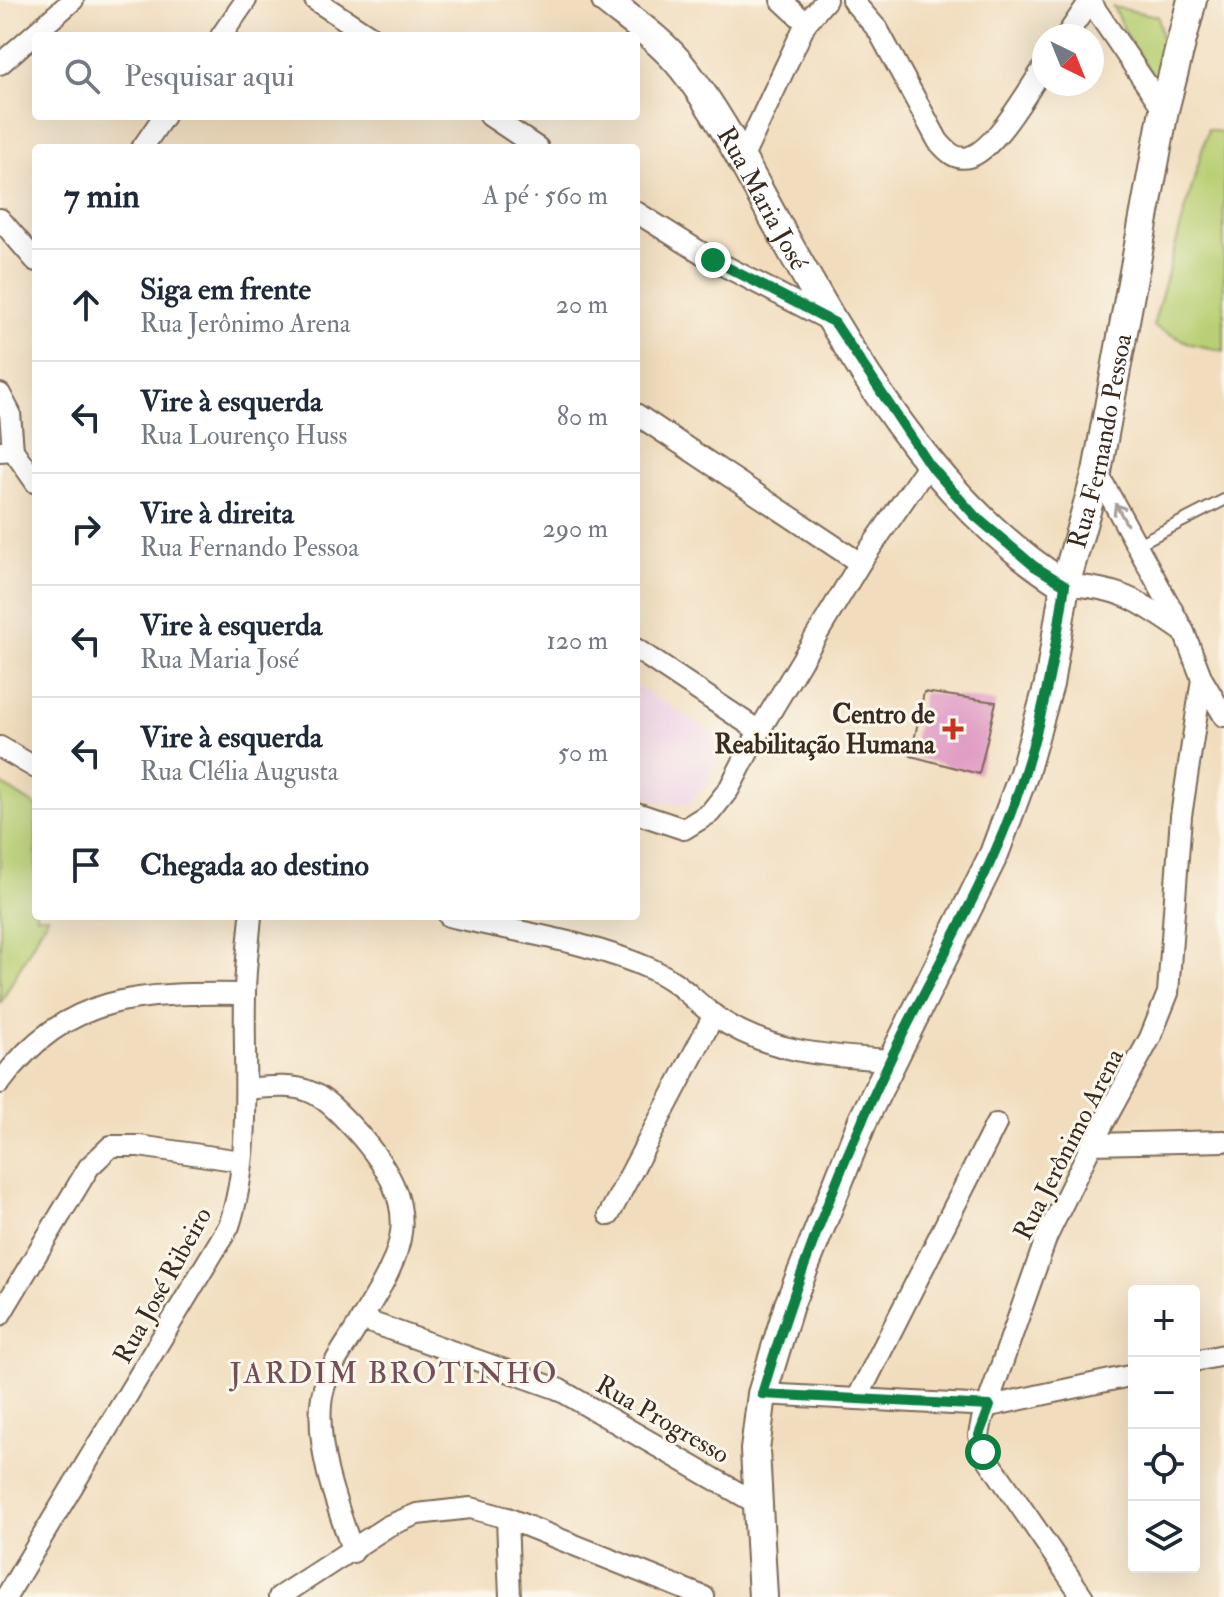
<!DOCTYPE html>
<html lang="pt">
<head>
<meta charset="utf-8">
<style>
	:root { --surface:#fff; --page:#f6f6f7; --text:#1f2937; --muted:#747a83; --line:#e0e1e3 }
	body { margin:0; font-family:"IM FELL Double Pica",serif; background:var(--page); color:var(--text) }
	.controls { position:absolute; right:24px; bottom:24px; display:grid; overflow:hidden; border-radius:8px; box-shadow:0 8px 32px #0002 }
	.controls button { width:72px; height:72px; display:grid; place-items:center; padding:0; border:0; border-bottom:2px solid var(--line); background:var(--surface); color:var(--text); font:40px sans-serif }
	.compass { position:absolute; left:1032px; top:24px; width:72px; height:72px; border-radius:50%; background:var(--surface); box-shadow:0 8px 32px #0002; rotate:137deg }
	.stop { position:absolute; width:24px; height:24px; margin:-18px; border:6px solid #0b8043; border-radius:50%; background:#fff }
	.stop.end { background:#0b8043; border-color:#fff; box-shadow:0 2px 8px #0008 }
	.list { margin:0; padding:0; list-style:none }
	h2 { display:flex; justify-content:space-between; align-items:center; height:104px; margin:0; padding:0 32px; font-size:34px }
	h2 small { font-size:26px; font-weight:400; color:var(--muted) }
	.list li { display:grid; grid-template-columns:52px 1fr auto; gap:24px; align-items:center; box-sizing:border-box; height:112px; padding:0 32px; border-top:2px solid var(--line) }
	.list b { display:block; font-size:30px; white-space:nowrap }
	.list p { margin:0; font-size:26px; white-space:nowrap; color:var(--muted) }
	.list em { font-size:26px; font-style:normal; color:var(--muted) }
	.icon { flex:none; width:44px; height:44px; fill:none; stroke:currentColor; stroke-width:2; stroke-linecap:round; stroke-linejoin:round }
	.map { position:relative; flex:none; width:1224px; height:1597px; overflow:hidden }
	.search { position:absolute; background:var(--surface); box-shadow:0 8px 32px #0002; left:32px; top:32px; width:608px; height:88px; display:flex; align-items:center; gap:20px; box-sizing:border-box; padding:0 28px; border-radius:8px; color:var(--muted); font-size:30px }
	.panel { position:absolute; background:var(--surface); box-shadow:0 8px 32px #0002; left:32px; top:144px; width:608px; height:776px; border-radius:8px }
	.map>svg:first-child { display:block }
</style>
</head>
<body>
<div class="map">
<svg width="1224" height="1597" viewBox="0 0 1224 1597">
	<rect width="100%" height="100%" fill="#fbf7ec"/>
	<filter id="ink" filterUnits="userSpaceOnUse"><feTurbulence type="fractalNoise" baseFrequency=".0125" numOctaves="2"/><feDisplacementMap in="SourceGraphic" scale="16" xChannelSelector="R" yChannelSelector="G"/><feConvolveMatrix kernelMatrix="1 2 1 2 8 2 1 2 1" color-interpolation-filters="sRGB"/></filter>
	<filter id="wash" filterUnits="userSpaceOnUse"><feTurbulence type="fractalNoise" baseFrequency=".006" numOctaves="4" result="noise"/><feDisplacementMap in="SourceGraphic" scale="32" xChannelSelector="R" yChannelSelector="G"/><feGaussianBlur stdDeviation="1.8" result="paint"/><feColorMatrix in="noise" values="0 0 0 0 0 0 0 0 0 0 0 0 0 0 0 0 0 1.4 0 .05"/><feComposite in="paint" operator="in"/></filter>
	<g filter="url(#wash)">
		<rect width="100%" height="100%" fill="#f1ddbd"/>
		<polygon fill="#efd0e6" points="636,685 714,733 715,761 707,783 688,804 662,803 636,791"/>
		<g fill="#b9cf74" stroke="#7a7c49" stroke-width="2">
			<polygon points="1113,7 1158,16 1166,61 1156,79 1132,46"/>
			<polygon points="1208,129 1224,133 1224,351 1191,344 1153,326"/>
			<polygon points="0,783 36,806 36,916 48,916 0,1004"/>
		</g>
		<g id="blocks">
			<polygon fill="#df95c1" points="924,692 996,702 979,774 911,756"/>
		</g>
	</g>
	<g filter="url(#ink)">
		<use href="#blocks" fill-opacity="0" stroke="#7b6956" stroke-width="2"/>
		<g fill="none" stroke-linecap="round" stroke-linejoin="round">
			<defs>
				<polyline id="lane" points="1138,544 1224,500"/>
				<g id="street">
					<polyline points="315,0 370,36"/>
					<polyline points="781,0 806,23"/>
					<path d="M852,0L878,30L938,141C946,150 955,161 969,157C995,150 1029,89 1044,67"/>
					<polyline points="1089,0 1164,110"/>
					<polyline points="221,36 246,0"/>
					<polyline points="1066,36 1090,1"/>
					<polyline points="0,64 73,0"/>
					<polyline points="490,116 538,148"/>
					<polyline points="142,148 164,116"/>
					<polyline points="743,157 806,23 826,0"/>
					<polyline points="636,212 713,260 835,323"/>
					<polyline points="0,219 36,261"/>
					<polyline points="0,394 10,413 13,450 0,451"/>
					<polyline points="636,414 860,563"/>
					<polyline points="13,450 36,483"/>
					<polyline points="1097,472 1184,632 1202,679 1224,716"/>
					<path d="M1065,585C1118,587 1138,600 1181,630"/>
					<polyline points="636,649 759,731"/>
					<polyline points="0,747 36,768"/>
					<polyline points="636,813 684,829 710,813 729,789 759,731 860,563 929,464"/>
					<path d="M449,916C516,932 588,941 651,969C682,983 690,998 715,1016C767,1053 828,1056 890,1060"/>
					<path d="M0,1083C67,992 142,993 245,994"/>
					<path d="M246,1089C307,1083 316,1087 357,1132C431,1216 402,1253 350,1338C337,1358 323,1379 321,1404C317,1455 337,1505 353,1552"/>
					<polyline points="1092,1144 1224,1141"/>
					<polyline points="609,1215 714,1015"/>
					<polyline points="0,1315 89,1167 111,1146 139,1146 241,1161"/>
					<polyline points="361,1319 558,1389 756,1503"/>
					<polyline points="1194,1361 1224,1355"/>
					<polyline points="762,1394 990,1406 1134,1375"/>
					<polyline points="857,1399 996,1124"/>
					<polyline points="507,1518 510,1597"/>
					<path d="M6,1597L229,1226C253,1153 243,1071 245,995C245,969 249,942 251,916"/>
					<polyline points="279,1597 388,1526 417,1514 471,1508 507,1518 704,1597"/>
					<polyline points="1083,1597 983,1452 979,1435 982,1420 1047,1236 1092,1144 1150,1038 1168,993 1181,816 1202,679"/>
				</g>
				<g id="secondary">
					<path id="s1" d="M606,0C632,21 662,41 683,68C721,116 747,170 777,224C850,355 934,504 1065,585"/>
					<path id="s2" d="M763,1597L755,1450L762,1394L789,1305L863,1120L994,854L1024,773L1049,684L1065,585L1097,472L1164,110L1192,0"/>
				</g>
			</defs>
			<use href="#lane" stroke="#7b6956" stroke-width="14"/>
			<use href="#street" stroke="#7b6956" stroke-width="24"/>
			<use href="#secondary" stroke="#7b6956" stroke-width="32"/>
			<use href="#lane" stroke="#fff" stroke-width="10"/>
			<use href="#street" stroke="#fff" stroke-width="20"/>
			<use href="#secondary" stroke="#fff" stroke-width="28"/>
		</g>
		<defs><path id="oneway-shaft" d="M-6 0H5M1.5-3L5.5 0L1.5 3" fill="none" stroke-width="1.6" stroke-linecap="round" stroke-linejoin="round" transform="scale(2)"/></defs>
		<use stroke="#a79f9a" href="#oneway-shaft" transform="translate(1121 514) rotate(-119)"/>
	</g>
	<g fill="none" stroke-linecap="round" stroke-linejoin="round" filter="url(#ink)">
		<path stroke="#0b8043" stroke-width="10" d="M713,260L835,323L929,464L975,516L1034,566L1065,585C1052,677 1032,769 994,854C963,924 923,991 890,1060C839,1167 796,1280 762,1394L990,1406L979,1435L983,1452"/>
	</g>
	<path fill="#c8321e" stroke="#fbf7ec" stroke-width="3" d="M949 717h8v8h8v8h-8v8h-8v-8h-8v-8h8z"/>
	<g text-anchor="middle" stroke-width="6" stroke-linejoin="round" paint-order="stroke">
		<g font-size="26" fill="#3b2a1e" stroke="#fbf7ec">
			<text dy="9" stroke="none"><textPath href="#s1" startOffset="256">Rua Maria José</textPath></text>
			<text dy="9" stroke="none"><textPath href="#s2" startOffset="1220">Rua Fernando Pessoa</textPath></text>
			<text transform="translate(1068 1144) rotate(-63)" y="9">Rua Jerônimo Arena</text>
			<text transform="translate(162 1285) rotate(-61)" y="9">Rua José Ribeiro</text>
			<text transform="translate(663 1419) rotate(30)" y="9">Rua Progresso</text>
		</g>
		<g font-size="26" font-weight="bold" fill="#3b2a1e" stroke="#fbf7ec" text-anchor="end">
			<text x="935" y="723">Centro de<tspan x="935" dy="30">Reabilitação Humana</tspan></text>
		</g>
		<g font-size="30" letter-spacing="2" fill="#744f57" stroke="#fbf7ec">
			<text x="394" y="1383">JARDIM BROTINHO</text>
		</g>
	</g>
</svg>
<div class="controls">
<button>+</button>
<button>−</button>
<button><svg class="icon" aria-label="locate" viewBox="0 0 24 24"><circle cx="12" cy="12" r="6"/><path d="M12 2v4M12 18v4M2 12h4M18 12h4"/></svg></button>
<button><svg class="icon" aria-label="layers" viewBox="0 0 24 24"><path d="M12 4l9 5-9 5-9-5zM3 14l9 5 9-5"/></svg></button>
</div>
<svg class="compass" viewBox="-18 -18 36 36"><path d="M0-13l5 13h-10z" fill="#e53935"/><path d="M0 13l5-13h-10z" fill="#747a83"/></svg>
<div class="stop" style="left:983px;top:1452px"></div>
<div class="stop end" style="left:713px;top:260px"></div>
<div class="search"><svg class="icon" aria-label="search" viewBox="0 0 24 24"><circle cx="10" cy="10" r="6"/><path d="M15 15l6 6"/></svg>Pesquisar aqui</div>
<section class="panel">
<h2>7 min<small>A pé · 560 m</small></h2>
<ul class="list">
<li><svg class="icon" aria-label="ahead" viewBox="0 0 24 24"><path d="M12 20V5M6 11l6-6 6 6"/></svg><div><b>Siga em frente</b><p>Rua Jerônimo Arena</p></div><em>20 m</em></li>
<li><svg class="icon" aria-label="left" viewBox="0 0 24 24"><path d="M17 20v-9H6M10 6l-5 5 5 5"/></svg><div><b>Vire à esquerda</b><p>Rua Lourenço Huss</p></div><em>80 m</em></li>
<li><svg class="icon" aria-label="right" viewBox="0 0 24 24"><path d="M7 20v-9h11M14 6l5 5-5 5"/></svg><div><b>Vire à direita</b><p>Rua Fernando Pessoa</p></div><em>290 m</em></li>
<li><svg class="icon" aria-label="left" viewBox="0 0 24 24"><path d="M17 20v-9H6M10 6l-5 5 5 5"/></svg><div><b>Vire à esquerda</b><p>Rua Maria José</p></div><em>120 m</em></li>
<li><svg class="icon" aria-label="left" viewBox="0 0 24 24"><path d="M17 20v-9H6M10 6l-5 5 5 5"/></svg><div><b>Vire à esquerda</b><p>Rua Clélia Augusta</p></div><em>50 m</em></li>
<li><svg class="icon" aria-label="arrive" viewBox="0 0 24 24"><path d="M6 21V4h12l-3 4 3 4H6"/></svg><div><b>Chegada ao destino</b></div></li>
</ul>
</section>
</div>
</body>
</html>
